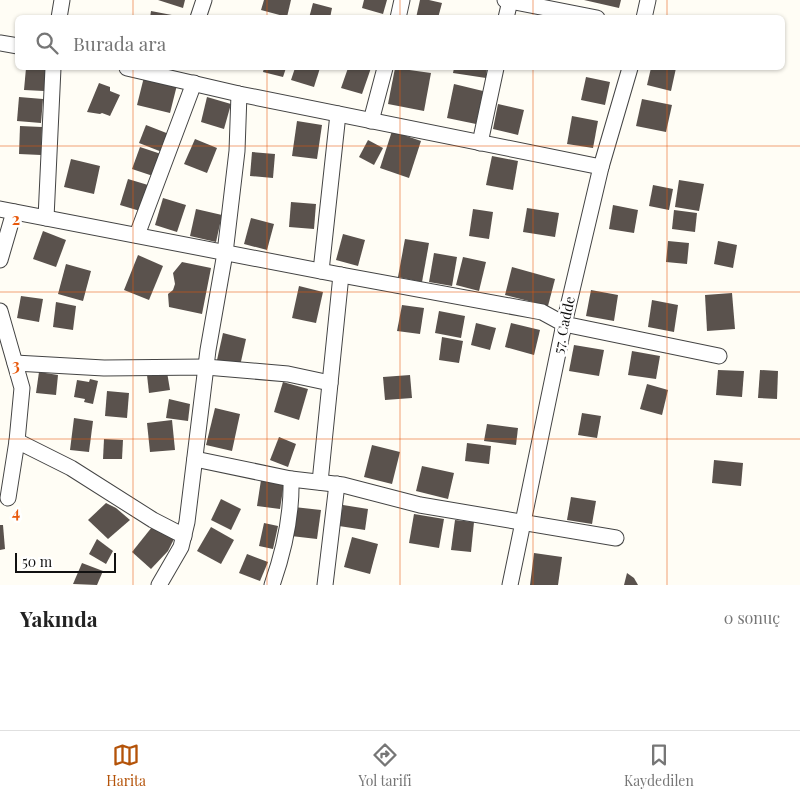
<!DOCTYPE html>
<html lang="tr">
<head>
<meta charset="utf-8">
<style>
	:root { --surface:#fff; --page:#f2f2f2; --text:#222; --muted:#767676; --line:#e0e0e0; --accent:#b45309 }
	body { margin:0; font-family:"Playfair Display",serif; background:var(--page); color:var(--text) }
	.scale { position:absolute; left:15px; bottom:12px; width:101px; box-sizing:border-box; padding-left:5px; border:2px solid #111; border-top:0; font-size:14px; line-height:18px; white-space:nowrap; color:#111; -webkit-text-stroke:4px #fff; paint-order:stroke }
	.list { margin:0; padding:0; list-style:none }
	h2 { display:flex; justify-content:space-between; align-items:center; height:65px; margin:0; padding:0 20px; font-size:21px }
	h2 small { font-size:16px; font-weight:400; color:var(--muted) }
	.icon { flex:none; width:28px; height:28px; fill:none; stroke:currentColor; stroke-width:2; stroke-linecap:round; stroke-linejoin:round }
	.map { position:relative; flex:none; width:800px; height:585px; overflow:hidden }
	.search { position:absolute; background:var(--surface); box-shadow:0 1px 4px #0004; left:15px; right:15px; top:15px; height:55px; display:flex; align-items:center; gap:12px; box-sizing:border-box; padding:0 18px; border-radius:8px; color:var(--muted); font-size:19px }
	.sheet { height:145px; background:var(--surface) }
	nav { display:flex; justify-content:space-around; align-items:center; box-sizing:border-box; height:70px; border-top:1px solid var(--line); background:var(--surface); font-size:14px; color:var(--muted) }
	nav a { display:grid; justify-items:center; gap:2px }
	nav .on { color:var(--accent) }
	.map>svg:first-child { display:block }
</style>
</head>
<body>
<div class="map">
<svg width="800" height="585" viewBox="0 0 800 585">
	<rect width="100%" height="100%" fill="#fffdf5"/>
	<g fill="#5a524d">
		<polygon points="158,0 185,0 183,8"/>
		<polygon points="264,0 291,0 287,17 261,10"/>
		<polygon points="364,0 387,0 383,14 362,8"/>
		<polygon points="420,0 429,0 442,3 438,18 416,18"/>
		<polygon points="584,0 621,0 619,8"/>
		<polygon points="313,3 332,8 330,18 309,18"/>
		<polygon points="151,11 177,16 177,18 150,18"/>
		<polygon points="26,68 46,68 44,91 24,90"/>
		<polygon points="264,68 286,68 283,77 263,72"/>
		<polygon points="295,68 320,68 314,87 291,80"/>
		<polygon points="348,68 371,68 362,94 341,88"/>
		<polygon points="395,68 431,73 424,111 388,104"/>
		<polygon points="454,68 487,68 486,78 453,73"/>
		<polygon points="651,68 676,68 671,91 647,85"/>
		<polygon points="144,77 177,85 170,113 137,105"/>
		<polygon points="586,77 610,82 605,105 581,100"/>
		<polygon points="99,83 110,87 110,91 120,95 110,116 102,113 100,114 87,112"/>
		<polygon points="454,84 483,91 476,124 447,118"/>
		<polygon points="19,97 43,99 41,123 17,121"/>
		<polygon points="207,97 231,104 224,129 201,122"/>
		<polygon points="642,99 672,105 666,132 636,126"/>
		<polygon points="498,104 524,110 518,135 493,129"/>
		<polygon points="572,116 598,121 593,148 567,144"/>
		<polygon points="297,121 322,125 317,159 292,156"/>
		<polygon points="146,125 169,134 162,152 139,143"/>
		<polygon points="20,126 42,127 41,155 19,154"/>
		<polygon points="392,131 421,141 409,178 380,168"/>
		<polygon points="195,139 217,148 207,173 184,164"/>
		<polygon points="368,140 383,148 374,165 359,157"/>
		<polygon points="140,147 161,154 153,176 132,169"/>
		<polygon points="252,152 275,154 273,178 250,176"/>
		<polygon points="492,156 518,161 513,190 486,185"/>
		<polygon points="71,159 100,166 94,194 64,187"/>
		<polygon points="128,179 148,185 140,211 120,205"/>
		<polygon points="679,180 704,184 699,211 675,207"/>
		<polygon points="653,185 673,189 669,210 649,206"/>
		<polygon points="163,198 186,205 177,232 155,225"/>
		<polygon points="291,202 316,204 314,229 289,227"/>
		<polygon points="613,205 638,210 634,233 609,229"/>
		<polygon points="527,208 559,213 555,237 523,232"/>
		<polygon points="196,209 222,215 216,242 190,236"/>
		<polygon points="473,209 493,212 489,239 469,236"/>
		<polygon points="674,210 697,213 695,232 672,229"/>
		<polygon points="251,218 274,224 267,250 244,244"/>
		<polygon points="43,231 66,240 56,267 33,259"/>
		<polygon points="343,234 365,240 358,266 336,260"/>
		<polygon points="405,239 429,243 422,282 398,277"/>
		<polygon points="668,241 689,243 687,264 666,262"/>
		<polygon points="718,241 737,245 733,268 714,264"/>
		<polygon points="434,253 457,257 452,286 429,282"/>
		<polygon points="138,255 163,266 149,300 124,290"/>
		<polygon points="463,257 486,262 479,291 456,285"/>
		<polygon points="182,262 211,268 202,314 169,307 168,294 173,290 175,284 173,273"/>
		<polygon points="66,264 91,271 83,301 58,294"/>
		<polygon points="512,267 555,279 548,306 505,295"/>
		<polygon points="299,286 323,292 316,323 292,318"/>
		<polygon points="591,290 618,295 614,321 586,316"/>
		<polygon points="732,293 735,329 707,331 705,295"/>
		<polygon points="21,296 43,299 39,322 17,318"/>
		<polygon points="652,300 678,305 674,332 648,327"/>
		<polygon points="56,302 76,306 73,330 53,327"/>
		<polygon points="402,305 424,308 420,334 397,331"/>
		<polygon points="439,311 465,316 461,338 435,333"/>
		<polygon points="476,323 496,328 490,350 471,345"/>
		<polygon points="511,323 540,330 534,355 505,347"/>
		<polygon points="223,333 246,339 240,366 217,360"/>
		<polygon points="442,337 463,341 459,363 439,360"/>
		<polygon points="574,345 604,350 599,376 569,371"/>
		<polygon points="632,351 660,356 656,379 628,375"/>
		<polygon points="718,370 744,371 742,397 716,395"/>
		<polygon points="760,370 778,371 777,399 758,398"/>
		<polygon points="39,372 58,375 56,395 36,393"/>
		<polygon points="167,372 170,390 149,393 147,375"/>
		<polygon points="410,375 412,398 385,400 383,377"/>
		<polygon points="90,379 98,381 93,404 84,402 85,399 74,397 77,380 89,382"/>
		<polygon points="283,382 308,389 299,420 274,412"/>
		<polygon points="647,384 668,390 662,415 640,409"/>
		<polygon points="107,391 129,393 127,418 105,416"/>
		<polygon points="169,399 190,404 188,421 166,418"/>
		<polygon points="215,408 240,414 232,451 206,445"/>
		<polygon points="582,413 601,416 597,438 578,435"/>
		<polygon points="74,418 93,421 89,452 70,450"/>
		<polygon points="172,420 175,450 150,452 147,423"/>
		<polygon points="487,424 518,428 516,445 484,441"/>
		<polygon points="279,437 296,444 288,467 270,460"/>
		<polygon points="104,439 123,440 122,459 103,459"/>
		<polygon points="467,443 491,446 489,464 465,461"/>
		<polygon points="372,445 400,452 392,484 364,477"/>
		<polygon points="714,460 743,463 741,486 712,483"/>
		<polygon points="422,466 454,473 448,499 416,491"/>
		<polygon points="261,480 284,483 280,509 257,506"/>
		<polygon points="571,497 596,501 592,524 567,520"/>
		<polygon points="221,499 241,509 231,530 211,520"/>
		<polygon points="106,503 116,508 130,520 108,539 88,520"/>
		<polygon points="343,505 368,509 365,530 339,526"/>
		<polygon points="294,507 321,510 317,539 291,536"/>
		<polygon points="414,514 444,519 439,548 409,543"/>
		<polygon points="455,520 474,522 471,552 451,550"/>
		<polygon points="264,523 278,526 273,549 259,546"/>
		<polygon points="0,525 3,525 5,549 0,550"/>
		<polygon points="152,527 174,539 168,551 151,569 132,552"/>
		<polygon points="211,527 234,540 221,564 197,551"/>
		<polygon points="352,537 378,544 370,574 344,567"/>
		<polygon points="97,539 113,551 106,564 89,554"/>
		<polygon points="534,553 562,557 558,585 530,585"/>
		<polygon points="247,554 268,562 260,581 239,573"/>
		<polygon points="82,563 103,571 97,585 73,584"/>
		<polygon points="627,573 634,578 638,585 624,585"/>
	</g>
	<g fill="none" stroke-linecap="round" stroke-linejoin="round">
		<defs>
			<g id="minor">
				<polyline points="505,0 597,18"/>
				<polyline points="59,18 62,0"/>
				<polyline points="198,18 204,0"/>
				<polyline points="398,18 402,0"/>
				<polyline points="506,18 510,1"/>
				<polyline points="644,18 648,0"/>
				<polyline points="0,43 18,46"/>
				<polyline points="127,68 239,94 601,167"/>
				<polyline points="371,121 385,68"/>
				<polyline points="480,143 496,68"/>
				<polyline points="0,209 341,275 542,312 564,324 719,356"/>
				<polyline points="46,218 53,68"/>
				<polyline points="137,235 194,83"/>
				<polyline points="0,260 14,212"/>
				<polyline points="321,271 338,114"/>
				<polyline points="0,311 22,388 17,441 8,498"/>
				<polyline points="15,363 104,368 206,367 288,374 330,383"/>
				<polyline points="17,441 71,468 153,520 184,536"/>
				<polyline points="195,459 291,479 343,485 420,505 616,538"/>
				<polyline points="320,482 341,275"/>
				<polyline points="159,585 181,547 187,522 208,350 225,253 237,151 239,94"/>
				<path d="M272,585C284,551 292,515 291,479"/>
				<polyline points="325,585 337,484"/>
				<polyline points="510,585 564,324 601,167 630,68"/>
			</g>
		</defs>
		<use href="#minor" stroke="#444" stroke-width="17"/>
		<use href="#minor" stroke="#fff" stroke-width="15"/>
	</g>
	<path fill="none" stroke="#e8590c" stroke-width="1" stroke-opacity="0.55" d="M133,0V18M267,0V18M400,0V18M533,0V18M667,0V18M133,68V585M267,68V585M400,68V585M533,68V585M667,68V585M0,146H800M0,292H800M0,439H800"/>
	<g text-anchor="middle" stroke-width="5" stroke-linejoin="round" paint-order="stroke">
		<g font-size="14" fill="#111" stroke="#fff">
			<text transform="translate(564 325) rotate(-78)" y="5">57. Cadde</text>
		</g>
	</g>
	<g font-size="16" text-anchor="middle" font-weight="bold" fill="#e8590c" stroke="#fff" stroke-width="5" stroke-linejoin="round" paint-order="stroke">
		<text x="16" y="225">2</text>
		<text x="16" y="371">3</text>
		<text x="16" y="518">4</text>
	</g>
</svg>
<div class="scale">50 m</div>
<div class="search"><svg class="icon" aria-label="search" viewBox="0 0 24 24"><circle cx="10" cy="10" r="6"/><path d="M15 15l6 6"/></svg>Burada ara</div>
</div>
<section class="sheet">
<h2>Yakında<small>0 sonuç</small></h2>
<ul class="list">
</ul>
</section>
<nav>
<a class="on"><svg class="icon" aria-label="map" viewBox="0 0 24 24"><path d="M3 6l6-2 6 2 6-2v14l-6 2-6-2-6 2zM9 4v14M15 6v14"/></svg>Harita</a>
<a><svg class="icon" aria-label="directions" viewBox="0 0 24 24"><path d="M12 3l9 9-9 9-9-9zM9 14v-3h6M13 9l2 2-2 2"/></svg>Yol tarifi</a>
<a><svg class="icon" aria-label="saved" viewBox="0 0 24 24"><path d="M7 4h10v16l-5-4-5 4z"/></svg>Kaydedilen</a>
</nav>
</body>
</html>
